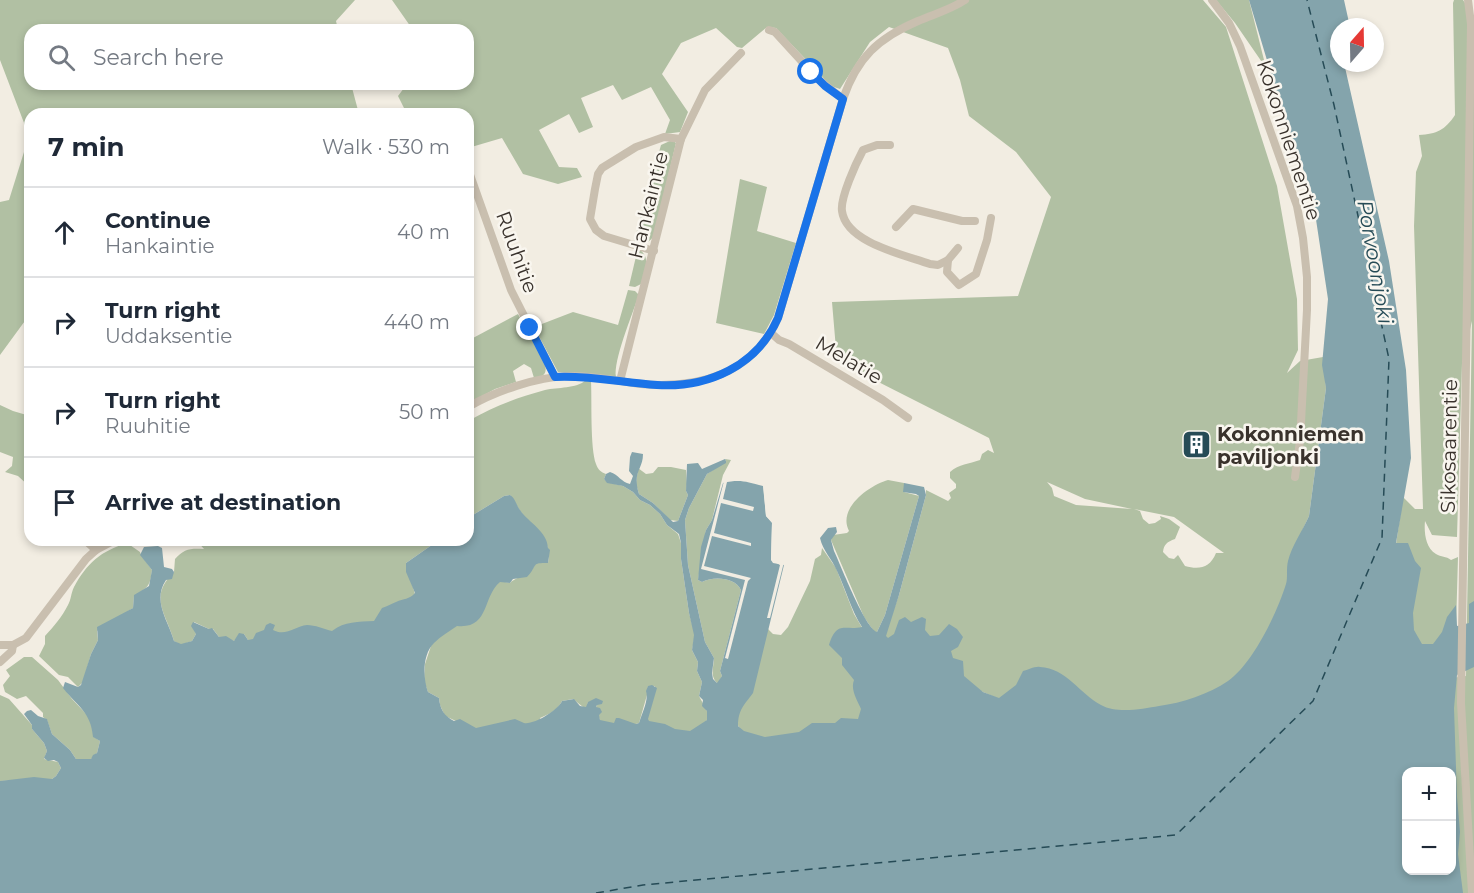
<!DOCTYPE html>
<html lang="en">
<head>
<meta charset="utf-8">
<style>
	:root { --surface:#fff; --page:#f2f2f3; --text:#1f2937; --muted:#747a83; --line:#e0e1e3 }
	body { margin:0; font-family:Montserrat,sans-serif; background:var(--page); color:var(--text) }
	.controls { position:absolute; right:18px; bottom:18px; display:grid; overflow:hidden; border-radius:12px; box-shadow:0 3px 9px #0003 }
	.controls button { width:54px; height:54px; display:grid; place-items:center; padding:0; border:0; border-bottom:2px solid var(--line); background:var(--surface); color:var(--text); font:30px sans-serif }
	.compass { position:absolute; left:1330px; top:18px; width:54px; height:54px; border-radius:50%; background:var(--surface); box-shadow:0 3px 9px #0003; rotate:20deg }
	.stop { position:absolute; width:18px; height:18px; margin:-14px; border:4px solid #1a73e8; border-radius:50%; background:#fff }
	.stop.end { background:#1a73e8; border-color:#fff; box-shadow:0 2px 6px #0008 }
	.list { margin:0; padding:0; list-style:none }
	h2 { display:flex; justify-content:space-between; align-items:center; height:78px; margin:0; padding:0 24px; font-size:26px }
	h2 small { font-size:20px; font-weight:400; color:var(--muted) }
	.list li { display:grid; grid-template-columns:39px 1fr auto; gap:18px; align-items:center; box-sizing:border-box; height:90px; padding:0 24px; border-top:2px solid var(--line) }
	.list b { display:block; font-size:22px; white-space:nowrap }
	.list p { margin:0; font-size:20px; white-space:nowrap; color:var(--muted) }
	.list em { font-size:20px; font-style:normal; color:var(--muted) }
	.icon { flex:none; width:33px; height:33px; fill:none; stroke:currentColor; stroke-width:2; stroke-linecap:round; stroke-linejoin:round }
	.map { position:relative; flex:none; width:1474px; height:893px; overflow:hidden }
	.search { position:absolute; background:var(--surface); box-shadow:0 3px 9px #0003; left:24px; top:24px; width:450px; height:66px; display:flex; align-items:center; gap:15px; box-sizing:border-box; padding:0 21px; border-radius:18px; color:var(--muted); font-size:22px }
	.panel { position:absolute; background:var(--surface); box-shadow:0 3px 9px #0003; left:24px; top:108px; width:450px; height:438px; border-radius:18px }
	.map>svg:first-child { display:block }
</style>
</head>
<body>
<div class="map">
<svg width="1474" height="893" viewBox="0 0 1474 893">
	<rect width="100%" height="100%" fill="#f2ede2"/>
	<g fill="#b1c0a3" fill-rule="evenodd">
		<polygon points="0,0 355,0 336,21 338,30 30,30 30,84 351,84 359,114 30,114 30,314 0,355 0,202 9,200 29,136 0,60"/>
		<path d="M392,0H1203L1226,27L1277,186L1297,299L1298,350L1287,373L1300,361L1323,357L1326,388L1309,516L1302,531L1396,544L1403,497L1415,509H1423L1414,226L1416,172L1422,156L1419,135C1437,134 1445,130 1455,115L1453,3L1454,0H1463L1474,16V893H173L1020,708L880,647L899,595L926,495V490L948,501L951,498L949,493L956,488V484L950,478V472C959,464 969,464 980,460L982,454L988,450L994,453L989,438L837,361L832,302L1018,296L1051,197L1016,152L969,116L960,80L948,48L889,27L870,42L840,89L831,86L776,28L767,27L742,48L737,47L716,28L681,43L662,74L688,112L680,132L665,134L670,120L651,87L622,100L613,85L581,98L593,127L579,133L569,114L539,130L559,167L577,168L582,177L558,184L523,174L502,138L468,148V114H407L398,96L407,84H468V30H413ZM1472,321L1466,676L1423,682L1456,627L1458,557L1451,560C1446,556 1441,557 1436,554C1425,548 1424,531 1425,521L1432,535L1457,537L1462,363ZM1047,482L1085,499L1132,509L1076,505L1054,496L1052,488ZM1134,509L1174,517L1224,553H1216C1210,568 1199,570 1185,566L1178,555L1174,559L1169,558L1163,552C1164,544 1167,542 1175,539L1180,527L1169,519L1160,516L1161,519L1155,523L1149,524L1143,519L1140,511ZM1406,772H1452V870H1406Z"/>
		<polygon points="1216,0 1249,0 1266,68 1235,23"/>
		<path d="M672,140L676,143L654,236C647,245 643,244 634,241L661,145Z"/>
		<polygon points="740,179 767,187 757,231 796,243 774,315 764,334 716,323"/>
		<path d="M638,248C652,258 645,270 641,284L635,287L629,286Z"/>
		<path d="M628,290L635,291L639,295C632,315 613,361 616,377L558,372L534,327L573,312L618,325Z"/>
		<path d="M518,314L544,362C548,372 545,377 534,378L531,368L524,364L513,371L516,382L495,389L475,400L468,397V333L473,338Z"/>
		<path d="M586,380L591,381C592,400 590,448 596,464C598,470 601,472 606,474L604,479L607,482L623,486L633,492L640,500L650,505L660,514L667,525L678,534L681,543V559L689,613L695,635L692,650L698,662L697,671L702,682L699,696L707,711V720L696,738L643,734L655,686H648L647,695L639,723L604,734L596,707L597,705L588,702L587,707H583L573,699L562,701C557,711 549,714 540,718L562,769L445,716L440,705L439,698L428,692L424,681L425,664L434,637L500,581L510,583C518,575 530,577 535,564L539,562L548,563C553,538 533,528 520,511C517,506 514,500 510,495L504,496L468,518V423L470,420C494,406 519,397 545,390C558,387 576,389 586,380Z"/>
		<polygon points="0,405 13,411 30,416 30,487 18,476 5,472 12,466 13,457 0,452"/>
		<path d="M725,459L731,460L723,475L712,520L706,530L698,580L702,582C713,576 735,577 741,590L720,671L722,676L718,684C709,676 714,667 714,658L705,642L688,565L685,520L689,508L707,474L726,461Z"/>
		<polygon points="658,467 671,467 686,470 687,484 686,491 688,495 678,521 670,520 653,503 639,494 636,484 638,468 646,474 653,473"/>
		<path d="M888,480L904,483V492L919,496L885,615L877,632L875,633L864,617L831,540L833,535L847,533L849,531C837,508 870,485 888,480Z"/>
		<path d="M196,540H439L406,563C407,576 415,587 416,601L345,643L248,640L244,634L234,641L219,637L213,629H209L194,622L196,634L192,641L181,645L174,641C166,613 148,597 174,572L175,559C184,549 190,548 204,549Z"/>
		<path d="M127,543L140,552L141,555L152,570C150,587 148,587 134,596L133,608L97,631L98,640L91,654L83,682L78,687L68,677L59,675L39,656L45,644V636C54,626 62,617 68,605C71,600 71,593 74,587C87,563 101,551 127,543Z"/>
		<polygon points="822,548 836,568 854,614 870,641 862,685 862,719 805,736 747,738 734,720 768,629 773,634 781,635 788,627 810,581 815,559 821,555"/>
		<polygon points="24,657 32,657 58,680 72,699 90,718 94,737 100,741 97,753 91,759 76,759 70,750 52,734 47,720 43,717 43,713 26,696 17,699 5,692 3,685 10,676 6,670"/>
		<polygon points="0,695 9,699 32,725 32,729 44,743 47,751 44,759 58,762 61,768 56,776 52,779 0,781"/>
	</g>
	<path fill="#84a4ac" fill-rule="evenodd" d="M1249,0H1344L1350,27H1339V63H1344L1389,261L1406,370L1411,458L1396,543H1408L1415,561L1421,568L1413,613L1414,630L1422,644H1433L1442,632L1447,617L1456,605L1457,626L1469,623V604L1474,601V667L1457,675L1454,708L1457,797L1460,832L1458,854L1463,893H0V781L34,777L52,779L56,776L61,768L58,762L54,760L48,761L44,758L47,751L44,743L32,729V725L24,714L27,711L31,710L38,716L47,719L52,734L70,750L76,759H91L93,755L97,753L100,741L93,737C91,712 78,707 63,688L65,682L78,687L81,685L91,654L98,640L97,627L133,608L134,595L149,586L152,570L140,555L144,547L158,546L162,548L164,567L172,569L174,572L172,579L166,580C152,601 168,620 174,641L181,644L192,641L196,634L191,626L193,622L209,629L212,628L219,637L226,636L234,641L239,633L244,634L248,640L253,639L256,633L264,630L266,625L270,623L275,625L273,630C286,637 295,626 307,625C315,625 324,629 332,631C345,621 358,622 374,621L382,608C388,606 391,604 396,602C404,598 409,600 415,593L406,572V563L439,540H468V518L504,496L510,495C516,499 516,505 520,510C529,523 547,531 548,548L550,550L548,563C530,563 539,564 527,577L513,579L510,583L500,582C482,597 490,629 457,626C450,631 441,636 434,643C422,655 423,678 428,692L439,698C440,709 444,716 454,721L460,719L476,728L515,719C518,720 521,722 524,723C534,725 558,710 562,701L574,699L580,706L586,707L588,702L596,698L603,701L602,704L597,705L596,707L600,708L602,712L599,715L600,720L614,723L616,718H619L636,724L639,723C642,713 649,700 646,691L648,686L652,685L657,688L648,719L649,721L665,724L675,729L690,731L707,720V711L702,706L703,700L699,696L702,682L697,671L698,662L692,650L694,635L689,613L681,559V543L679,534L667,525L660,514L650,505L640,500L633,492L623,486L607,483L604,479L606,474L610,472C619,475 621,482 630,484L633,476L629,471L630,457L632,452L643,454C643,470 632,471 639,494L653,503L673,522L678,521L688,495L686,491L687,464L698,463L702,469L725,459L726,461V463L707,474L689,508L685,520L688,565L705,642L714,658L712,673L713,679L717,683L722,676L720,671L741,590C735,577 713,576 702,582L698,580L701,547L706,530L712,520L723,483C741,479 746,482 763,486L766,516L772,522L771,560L773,563L784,565L753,693C744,705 738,710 738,726L744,731L765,737L799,732L812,723H835L841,718L858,719L861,709C858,701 850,690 854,680L842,665V658L829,645C837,620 845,631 862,627C851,610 846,590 837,571C832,559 823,551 820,538L828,528L836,527L837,532L831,540L834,551C841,566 865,628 877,632L885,615L919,496L916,494L903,492L904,483L924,487L926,495L899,595L886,636L888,638L894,634L899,620L905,617L911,622L922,617L926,619L925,630L930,636L939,635L949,624L957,629L963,637L958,647L951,651L953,658L963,661L964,676L983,692L999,698L1016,685L1023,671C1028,670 1035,666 1040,667C1066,668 1080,694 1101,705C1117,714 1142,709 1159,706C1182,703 1209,694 1228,681C1253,663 1277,613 1286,584C1288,577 1286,569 1288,561C1292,545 1302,532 1309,516L1326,388L1322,365L1328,299L1312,193L1284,117ZM1406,772H1452V870H1406Z"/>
	<g fill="#f2ede2">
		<polygon points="724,481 727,482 723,499 754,507 753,511 721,503 714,533 751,543 751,546 712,536 704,566 751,578 748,581 728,659 725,658 745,580 701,569"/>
		<polygon points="763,483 766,484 768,515 775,521 774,559 784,562 770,618 767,618 780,565 771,560 772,523 766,516"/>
	</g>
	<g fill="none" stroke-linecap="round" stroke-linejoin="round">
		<polyline stroke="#264b56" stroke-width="1.5" stroke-dasharray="8 6" stroke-linecap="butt" points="596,893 643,885 1176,835 1313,701 1382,538 1389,359 1334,105 1307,0"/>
		<g stroke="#c9bfaf" stroke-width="8">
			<polyline points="1212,0 1229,23 1240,46 1297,206 1303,238 1307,277 1307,310 1300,441 1295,477"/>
			<polyline points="1468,0 1471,24 1461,703 1472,893"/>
			<polyline points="769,30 775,32 818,79 843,99"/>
			<path d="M890,145H877L863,150C856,163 840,198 842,211C846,243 905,255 930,264L938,265L948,260"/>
			<polyline points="468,169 511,290 555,377"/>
			<polyline points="896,227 913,209 962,221 975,221"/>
			<polyline points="958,248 948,260 947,272 959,285 976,274 987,240 991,218"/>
			<polyline points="654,251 604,236 596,230 590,219 595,189 598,174 602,168 636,147 664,137 681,139"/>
			<polyline points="771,333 779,340 789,344 883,400 908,418"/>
			<polyline points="620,381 681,139 705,90 741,53"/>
			<path d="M468,407C496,391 536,377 568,376C592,375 617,381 641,384C699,389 753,374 778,318L843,99C857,58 878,38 918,21C934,14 950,10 965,0"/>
			<polyline points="85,540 96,550"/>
			<polyline points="0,645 13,645 26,638 86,559 96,550 115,540"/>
			<polyline points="0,662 12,651 13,645"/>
		</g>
	</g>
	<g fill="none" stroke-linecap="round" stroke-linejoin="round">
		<path stroke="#1a73e8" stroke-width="8" d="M530,328L555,377C590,375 623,383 657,385C708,388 757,366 778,318L843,99L825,86L811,72"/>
	</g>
	<defs>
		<symbol id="building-square" viewBox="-11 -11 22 22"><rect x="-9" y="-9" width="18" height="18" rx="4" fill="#264b56" stroke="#f9f6ef"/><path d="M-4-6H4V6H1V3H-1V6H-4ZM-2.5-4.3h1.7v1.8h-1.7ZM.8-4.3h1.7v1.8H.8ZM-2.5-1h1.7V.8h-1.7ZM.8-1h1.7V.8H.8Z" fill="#fff"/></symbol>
	</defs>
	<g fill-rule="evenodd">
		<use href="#building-square" x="1180" y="428" width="33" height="33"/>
	</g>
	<g text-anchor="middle" stroke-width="5" stroke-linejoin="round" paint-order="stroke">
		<g font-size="20" fill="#39322c" stroke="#f9f6ef">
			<text transform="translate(1289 140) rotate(72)" y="7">Kokonniementie</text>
			<text transform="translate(648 205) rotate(-76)" y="7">Hankaintie</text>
			<text transform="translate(517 252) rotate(70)" y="7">Ruuhitie</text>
			<text transform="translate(849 360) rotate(31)" y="7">Melatie</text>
			<text transform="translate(1449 446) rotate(-89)" y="7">Sikosaarentie</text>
		</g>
		<g font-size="20" font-weight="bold" fill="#39322c" stroke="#f9f6ef" text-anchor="start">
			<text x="1217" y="441">Kokonniemen<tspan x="1217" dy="23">paviljonki</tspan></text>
		</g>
		<g font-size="21" font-style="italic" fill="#264b56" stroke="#f9f6ef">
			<text transform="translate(1375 262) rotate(80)" y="7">Porvoonjoki</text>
		</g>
	</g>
</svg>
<div class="controls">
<button>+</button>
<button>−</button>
</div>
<svg class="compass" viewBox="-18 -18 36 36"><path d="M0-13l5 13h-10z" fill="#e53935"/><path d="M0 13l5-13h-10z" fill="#747a83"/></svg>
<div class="stop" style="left:811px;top:72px"></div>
<div class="stop end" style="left:530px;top:328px"></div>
<div class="search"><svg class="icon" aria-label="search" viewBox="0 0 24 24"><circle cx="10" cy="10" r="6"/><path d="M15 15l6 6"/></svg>Search here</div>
<section class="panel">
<h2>7 min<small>Walk · 530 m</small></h2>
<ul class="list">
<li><svg class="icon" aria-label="ahead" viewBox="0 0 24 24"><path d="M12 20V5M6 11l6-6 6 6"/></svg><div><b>Continue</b><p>Hankaintie</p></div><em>40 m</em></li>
<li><svg class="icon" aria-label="right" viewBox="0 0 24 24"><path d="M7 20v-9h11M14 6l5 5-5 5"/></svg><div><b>Turn right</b><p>Uddaksentie</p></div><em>440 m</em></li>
<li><svg class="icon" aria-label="right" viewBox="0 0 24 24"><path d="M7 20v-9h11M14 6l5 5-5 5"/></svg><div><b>Turn right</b><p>Ruuhitie</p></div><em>50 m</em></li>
<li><svg class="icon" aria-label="arrive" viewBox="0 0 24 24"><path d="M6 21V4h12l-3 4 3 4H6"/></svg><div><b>Arrive at destination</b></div></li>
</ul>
</section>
</div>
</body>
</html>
